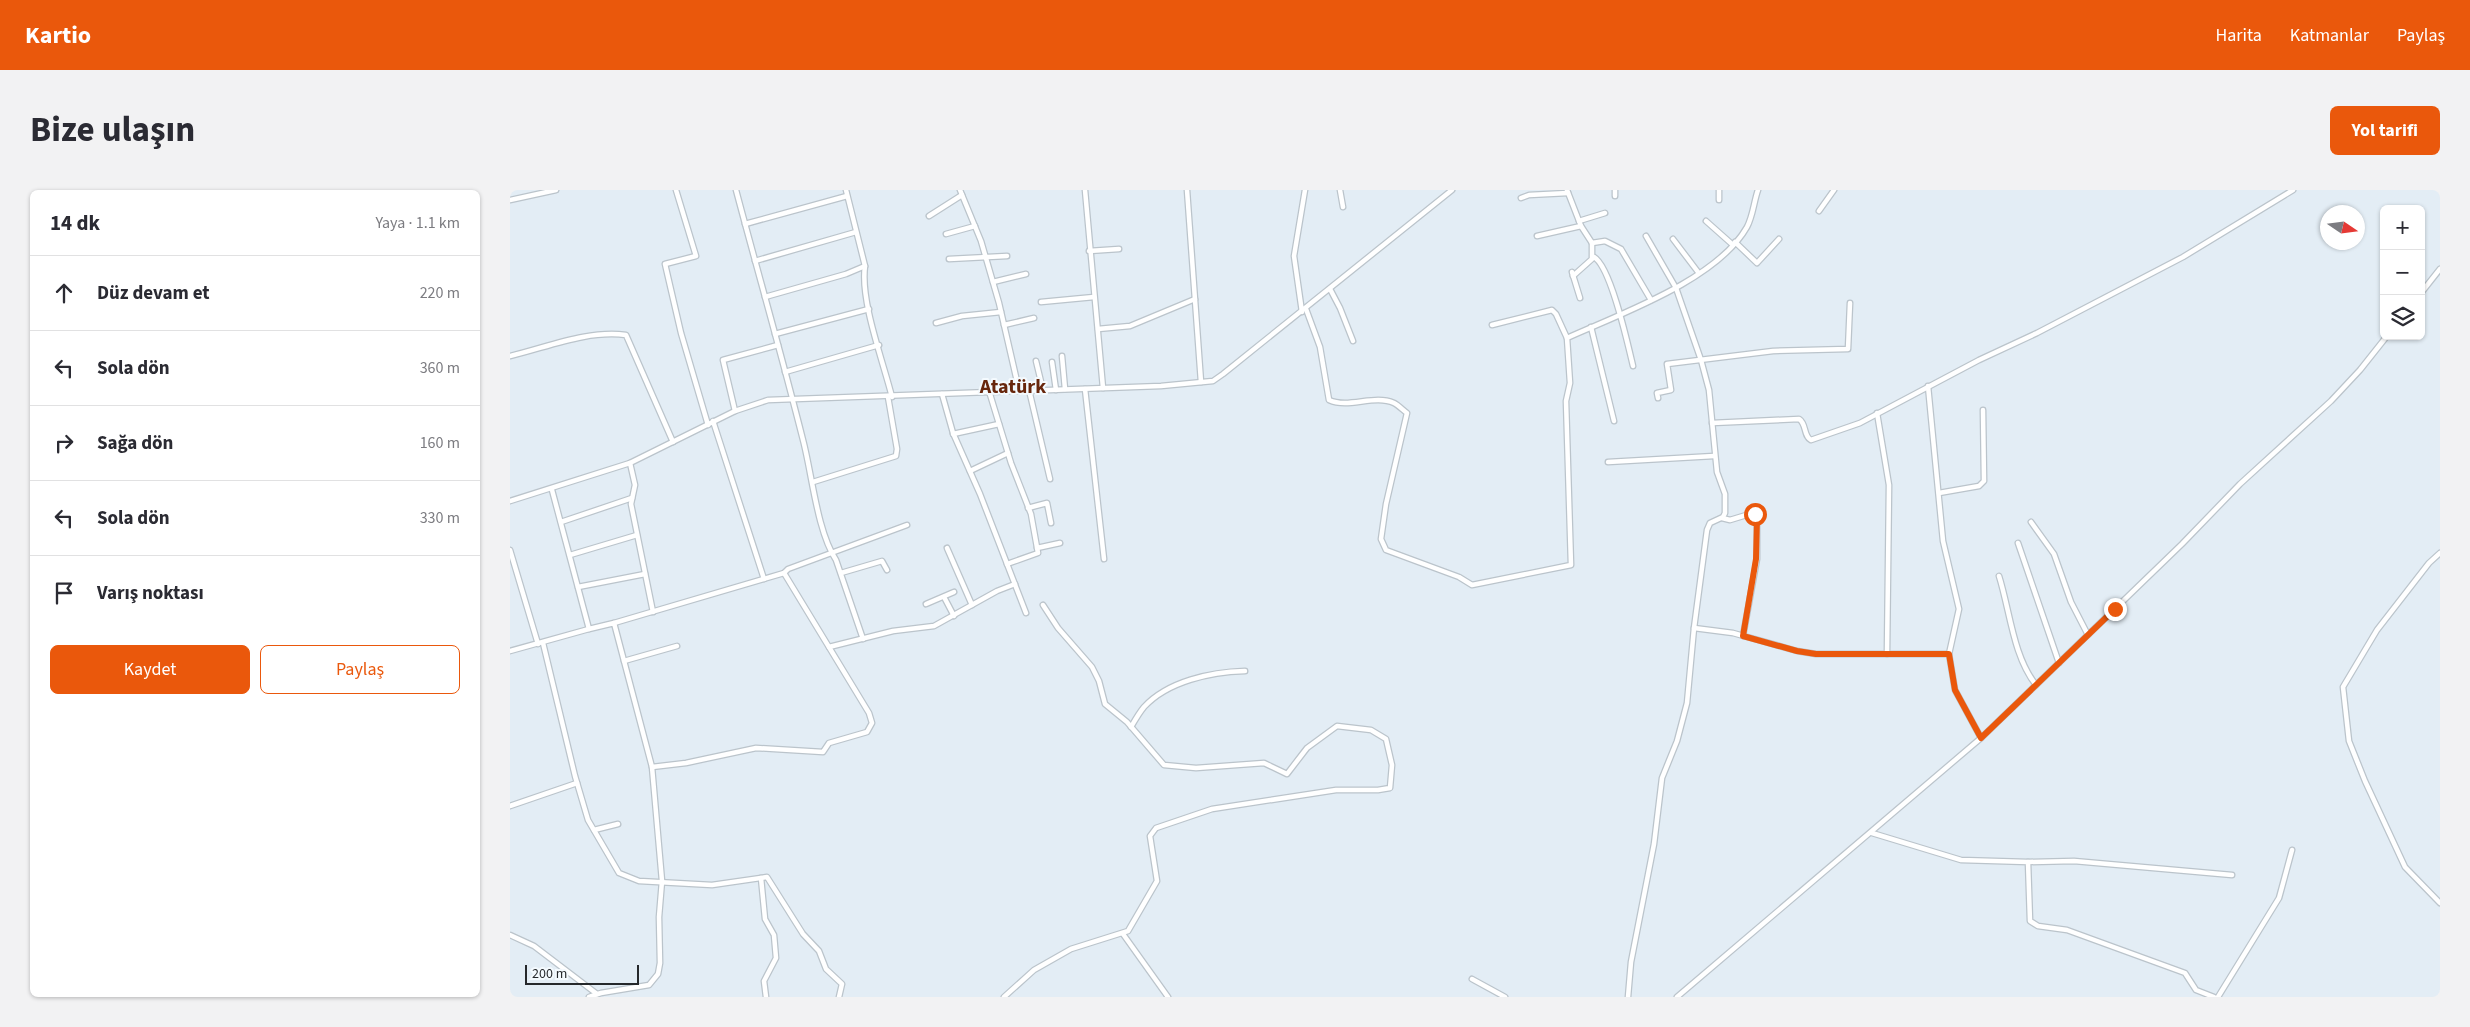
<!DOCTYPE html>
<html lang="tr">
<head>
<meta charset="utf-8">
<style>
	:root { --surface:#fff; --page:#f2f2f3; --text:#2b2b33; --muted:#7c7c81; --line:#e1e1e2; --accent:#ea580c }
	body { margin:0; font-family:"Source Sans 3",sans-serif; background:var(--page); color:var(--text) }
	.controls { position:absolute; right:15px; top:15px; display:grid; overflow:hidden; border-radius:8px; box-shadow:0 1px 4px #0004 }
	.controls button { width:45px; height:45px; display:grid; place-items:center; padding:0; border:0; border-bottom:1px solid var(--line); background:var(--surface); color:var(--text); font:25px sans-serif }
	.compass { position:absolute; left:1810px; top:15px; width:45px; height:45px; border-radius:50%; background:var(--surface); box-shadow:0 1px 4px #0004; rotate:103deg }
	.scale { position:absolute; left:15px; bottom:12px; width:114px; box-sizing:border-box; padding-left:5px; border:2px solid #25282b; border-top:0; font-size:14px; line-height:18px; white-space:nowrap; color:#25282b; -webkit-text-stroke:4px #f4fafe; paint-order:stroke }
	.stop { position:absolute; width:15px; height:15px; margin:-11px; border:4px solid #ea580c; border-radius:50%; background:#fff }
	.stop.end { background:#ea580c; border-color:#fff; box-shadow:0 1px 5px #0008 }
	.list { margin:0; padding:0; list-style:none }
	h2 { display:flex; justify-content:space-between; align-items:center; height:65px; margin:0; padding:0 20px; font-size:21px }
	h2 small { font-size:16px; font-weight:400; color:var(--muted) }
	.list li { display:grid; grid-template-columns:32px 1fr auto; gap:15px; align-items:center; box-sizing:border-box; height:75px; padding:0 20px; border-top:1px solid var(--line) }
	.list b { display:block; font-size:19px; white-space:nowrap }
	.list em { font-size:16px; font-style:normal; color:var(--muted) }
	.actions { display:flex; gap:10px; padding:15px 20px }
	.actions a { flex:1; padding:11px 0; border:1px solid var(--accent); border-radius:8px; text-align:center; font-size:18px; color:var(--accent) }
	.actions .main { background:var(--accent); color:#fff }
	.icon { flex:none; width:28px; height:28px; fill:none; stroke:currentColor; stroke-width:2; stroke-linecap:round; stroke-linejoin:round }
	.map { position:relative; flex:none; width:1930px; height:807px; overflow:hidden; border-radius:8px }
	header { display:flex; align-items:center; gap:30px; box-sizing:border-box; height:70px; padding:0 25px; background:var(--accent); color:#fff }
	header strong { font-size:24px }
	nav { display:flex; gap:28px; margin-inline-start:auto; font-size:18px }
	.intro { display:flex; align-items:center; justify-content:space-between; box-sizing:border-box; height:120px; padding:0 30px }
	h1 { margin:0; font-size:35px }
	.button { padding:12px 22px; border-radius:8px; background:var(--accent); color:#fff; font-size:18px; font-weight:700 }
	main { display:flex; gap:30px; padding:0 30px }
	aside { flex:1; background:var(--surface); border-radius:8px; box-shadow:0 1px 4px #0004 }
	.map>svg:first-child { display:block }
</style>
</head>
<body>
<header>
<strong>Kartio</strong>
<nav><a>Harita</a><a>Katmanlar</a><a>Paylaş</a></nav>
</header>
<div class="intro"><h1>Bize ulaşın</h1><a class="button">Yol tarifi</a></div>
<main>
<aside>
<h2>14 dk<small>Yaya · 1.1 km</small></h2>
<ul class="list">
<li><svg class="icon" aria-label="ahead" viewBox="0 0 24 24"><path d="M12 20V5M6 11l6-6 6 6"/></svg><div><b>Düz devam et</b></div><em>220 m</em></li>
<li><svg class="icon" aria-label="left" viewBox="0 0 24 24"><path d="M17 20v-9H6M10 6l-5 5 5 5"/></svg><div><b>Sola dön</b></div><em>360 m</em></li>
<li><svg class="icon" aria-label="right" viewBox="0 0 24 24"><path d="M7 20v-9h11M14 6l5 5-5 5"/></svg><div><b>Sağa dön</b></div><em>160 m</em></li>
<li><svg class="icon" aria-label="left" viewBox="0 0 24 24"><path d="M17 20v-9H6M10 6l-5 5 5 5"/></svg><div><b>Sola dön</b></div><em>330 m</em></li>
<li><svg class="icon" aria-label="arrive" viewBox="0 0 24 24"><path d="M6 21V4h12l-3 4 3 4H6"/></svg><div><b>Varış noktası</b></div></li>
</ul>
<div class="actions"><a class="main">Kaydet</a><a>Paylaş</a></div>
</aside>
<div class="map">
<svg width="1930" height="807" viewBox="0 0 1930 807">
	<rect width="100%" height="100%" fill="#e3edf5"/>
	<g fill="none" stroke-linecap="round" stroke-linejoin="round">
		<defs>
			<g id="minor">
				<polyline points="166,0 186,66 155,74 171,143 198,235"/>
				<path d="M226,0C248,83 272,166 293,250C302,284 307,341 326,370L353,449"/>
				<path d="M336,0L355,76C350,111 373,171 382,207"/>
				<polyline points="450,0 471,51 489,113 509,200"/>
				<polyline points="575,0 593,198"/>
				<polyline points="677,0 691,192"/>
				<polyline points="830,0 833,17"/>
				<polyline points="1057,0 1071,36 1082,53 1095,51 1111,59 1141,110"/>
				<polyline points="1105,0 1105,6"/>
				<polyline points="1209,0 1209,10"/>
				<polyline points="1011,8 1019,5 1058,3"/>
				<polyline points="0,10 46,0"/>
				<polyline points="1309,21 1324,0"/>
				<polyline points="419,26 452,5"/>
				<polyline points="1069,31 1095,23"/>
				<polyline points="1196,31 1223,55"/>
				<polyline points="235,34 337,6"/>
				<polyline points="436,44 465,36"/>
				<polyline points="1027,46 1071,36"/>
				<polyline points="1163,49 1188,82"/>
				<polyline points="1225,52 1247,73 1269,49"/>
				<polyline points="579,61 609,59"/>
				<path d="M1084,67C1101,77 1118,155 1123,176"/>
				<polyline points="439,69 497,66"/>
				<polyline points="245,71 346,42"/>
				<polyline points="1062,82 1070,108"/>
				<polyline points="1063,86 1082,69 1082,53"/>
				<polyline points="483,92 516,84"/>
				<polyline points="820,99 830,118 843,151"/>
				<polyline points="1911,103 1930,79"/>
				<polyline points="255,107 336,84 355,76"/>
				<polyline points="531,112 584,107"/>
				<path d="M796,119L810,157L819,210C839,219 864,204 884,213C888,215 893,220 897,223L876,314L871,349L876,360L949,387L962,395L1061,375L1056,211L1060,193L1057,148C1110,124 1207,90 1237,37C1243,26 1244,11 1248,0"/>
				<polyline points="792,122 784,66 795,0"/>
				<polyline points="426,133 452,126 491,122"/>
				<polyline points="494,135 524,128"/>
				<polyline points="982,135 1042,120 1046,124 1057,148"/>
				<polyline points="1081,137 1104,231"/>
				<polyline points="588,139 620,136 685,109"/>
				<polyline points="265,144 359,119"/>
				<path d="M0,166C38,157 77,140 116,145L163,252"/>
				<polyline points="552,166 555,199"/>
				<polyline points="526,171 533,200"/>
				<polyline points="542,172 546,200"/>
				<polyline points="275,182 369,155"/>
				<polyline points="1418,196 1433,351 1449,419 1439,464"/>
				<polyline points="575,199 594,369"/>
				<polyline points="519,200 540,289"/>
				<polyline points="479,201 501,273 521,324 528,363 497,374"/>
				<polyline points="432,204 443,243 470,304 516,423"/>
				<polyline points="1148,208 1147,203 1161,200 1157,174 1263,161 1338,159 1340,113"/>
				<polyline points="225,221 213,170 268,155"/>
				<polyline points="1367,223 1379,295 1377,464"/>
				<polyline points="203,231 254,389"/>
				<path d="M1202,233L1289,229C1297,234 1293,246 1301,250L1350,233L1469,170L1527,143L1673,67L1783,0"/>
				<polyline points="443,244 489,234"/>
				<polyline points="1098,272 1204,266"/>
				<polyline points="120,273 125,295 121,314 143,422"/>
				<polyline points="460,281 498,263"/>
				<polyline points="303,292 386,266 387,259 378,207"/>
				<polyline points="42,300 79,439 104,433 142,577 152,691 149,727 150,773 148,784 139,795 91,803 79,807"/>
				<polyline points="1429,303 1469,296 1474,291 1473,220"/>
				<polyline points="0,311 120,273 225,221 258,210 651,196 703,191 713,184 942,0"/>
				<polyline points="518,318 537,313 541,333"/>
				<polyline points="1212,328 1220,330 1243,323 1247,327 1247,369 1233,446"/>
				<polyline points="51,332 122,308"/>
				<polyline points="1521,332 1544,364 1561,412 1578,445"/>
				<polyline points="1508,353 1549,473"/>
				<polyline points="437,358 462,415"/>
				<polyline points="527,358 550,353"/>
				<polyline points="0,360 28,454"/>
				<polyline points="1930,363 1919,373 1867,440 1833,497 1839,551 1855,591 1895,677 1930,713"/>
				<polyline points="60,365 127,345"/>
				<polyline points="274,383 278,379 397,335"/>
				<polyline points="331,383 372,371 377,380"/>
				<path d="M1489,386C1500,421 1503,466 1526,495"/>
				<polyline points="68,397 135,384"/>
				<polyline points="434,407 444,426"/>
				<polyline points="416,414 444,402"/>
				<polyline points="104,433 274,383 359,523 362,533 357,542 319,553 313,562 246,558 176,573 142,577"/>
				<polyline points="1184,438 1223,443 1287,461 1306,464 1439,464 1445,500 1471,548"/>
				<polyline points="33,453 65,586 78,630 109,683 129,691 202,695 257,687 293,744 309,761 316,779 332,794 329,807"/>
				<polyline points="319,457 383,441 424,436 487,401 505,394"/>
				<polyline points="0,461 79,439"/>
				<polyline points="114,471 167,456"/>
				<path d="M621,537C625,530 629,523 634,517C658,491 701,482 735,481"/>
				<polyline points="0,616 67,593"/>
				<polyline points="84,640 108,634"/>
				<polyline points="1362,643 1451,670 1518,672 1520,731 1528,736 1557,740 1675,783 1686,800 1704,807"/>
				<polyline points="1518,672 1564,671 1722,685"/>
				<polyline points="251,688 255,729 264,745 266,768 254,791 256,807"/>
				<polyline points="613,744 658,807"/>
				<polyline points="0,745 24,756 87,804"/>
				<polyline points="962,789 995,807"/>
				<polyline points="494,807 524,780 561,759 618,741 647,691 640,646 646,638 702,619 826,600 868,600 880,598 882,575 876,549 861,540 827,536 797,558 777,584 754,573 686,578 654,575 617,532 595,514 589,491 582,477 548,438 533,415"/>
				<polyline points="1118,807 1121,772 1144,654 1152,588 1167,551 1177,513 1184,438 1197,340 1200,333 1213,327 1215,323 1215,304 1207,282 1199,200 1191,170 1166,98 1136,46"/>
				<polyline points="1167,807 1471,548 1672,354 1730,294 1821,211 1850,180 1877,146"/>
				<polyline points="1708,807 1769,708 1782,660"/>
			</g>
		</defs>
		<use href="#minor" stroke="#bbc4cb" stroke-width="7"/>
		<use href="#minor" stroke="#fff" stroke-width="4.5"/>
	</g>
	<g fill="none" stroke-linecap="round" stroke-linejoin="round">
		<polyline stroke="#ea580c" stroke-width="6" points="1245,324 1247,328 1246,369 1233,446 1287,461 1306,464 1439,464 1445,500 1471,548 1605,419"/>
	</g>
	<g text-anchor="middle" stroke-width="4" stroke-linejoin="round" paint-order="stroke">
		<g font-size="20" font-weight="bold" fill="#67260c" stroke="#f4fafe">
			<text x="503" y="203">Atatürk</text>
		</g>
	</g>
</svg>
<div class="controls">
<button>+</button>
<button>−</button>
<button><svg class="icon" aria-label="layers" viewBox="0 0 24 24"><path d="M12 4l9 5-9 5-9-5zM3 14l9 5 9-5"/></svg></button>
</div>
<svg class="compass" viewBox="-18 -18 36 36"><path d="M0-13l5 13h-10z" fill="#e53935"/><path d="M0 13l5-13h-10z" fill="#7c7c81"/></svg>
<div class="scale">200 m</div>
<div class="stop" style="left:1245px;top:324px"></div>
<div class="stop end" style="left:1605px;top:419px"></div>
</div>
</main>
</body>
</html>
